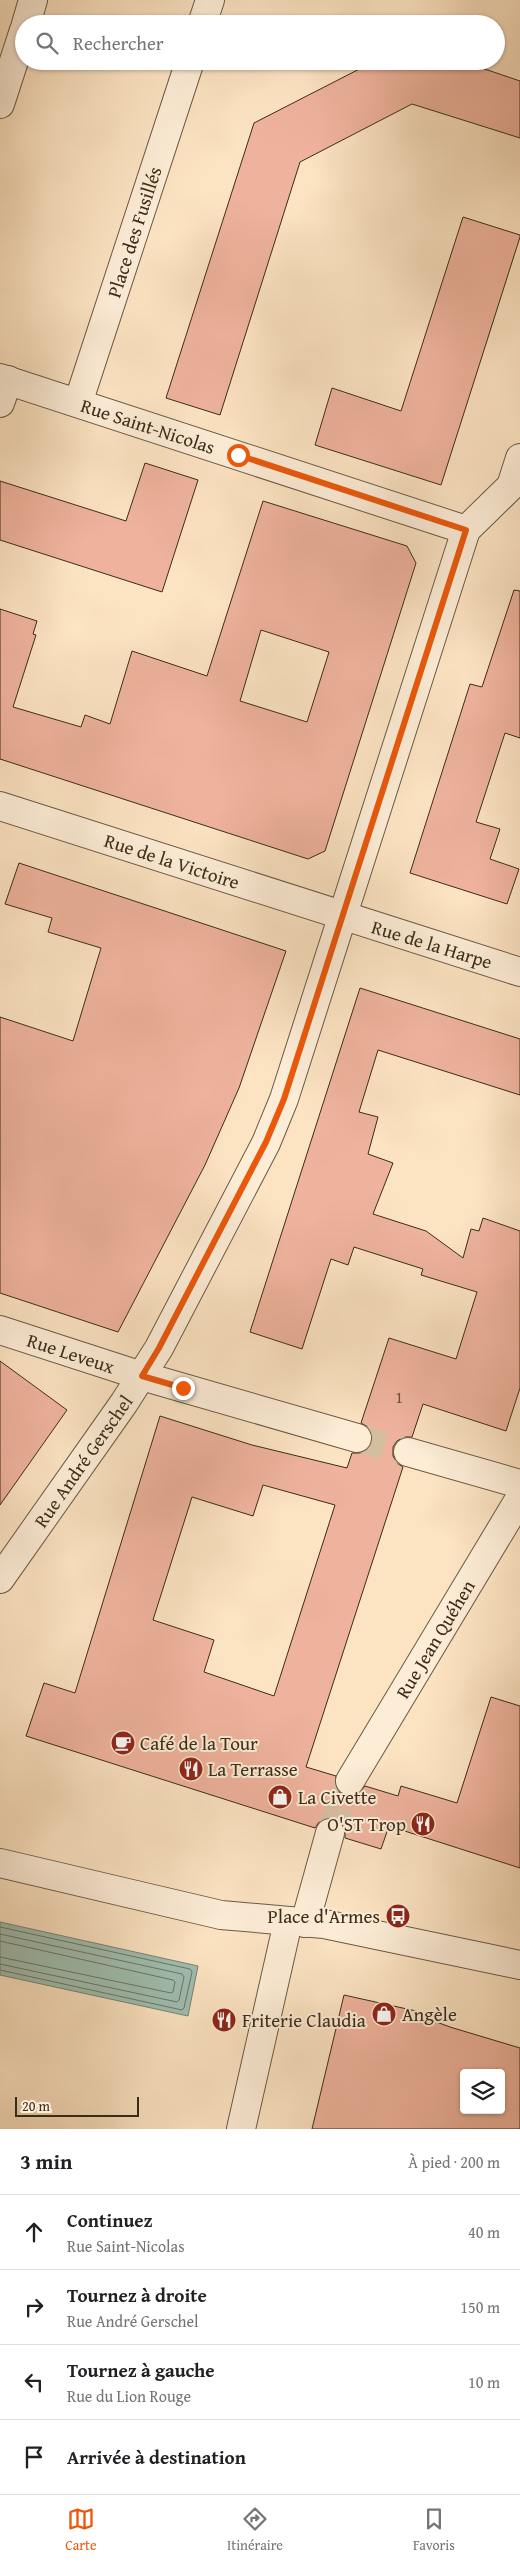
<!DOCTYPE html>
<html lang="fr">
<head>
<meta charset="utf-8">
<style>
	:root { --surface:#fff; --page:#f6f6f6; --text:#202124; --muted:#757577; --line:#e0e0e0; --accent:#ea580c }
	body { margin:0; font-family:"Gentium Book Plus",serif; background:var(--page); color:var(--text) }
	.controls { position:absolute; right:15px; bottom:15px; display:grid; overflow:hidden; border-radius:5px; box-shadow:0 1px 4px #0004 }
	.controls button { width:45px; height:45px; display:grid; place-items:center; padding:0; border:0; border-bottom:1px solid var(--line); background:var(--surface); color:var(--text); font:25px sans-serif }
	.scale { position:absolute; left:15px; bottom:12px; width:124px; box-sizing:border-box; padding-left:5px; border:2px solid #3b2c1a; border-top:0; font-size:14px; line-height:18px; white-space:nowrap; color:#3b2c1a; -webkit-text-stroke:4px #fdedd7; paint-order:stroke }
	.stop { position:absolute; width:15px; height:15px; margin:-11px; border:4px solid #ea580c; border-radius:50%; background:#fff }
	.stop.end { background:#ea580c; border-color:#fff; box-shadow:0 1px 5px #0008 }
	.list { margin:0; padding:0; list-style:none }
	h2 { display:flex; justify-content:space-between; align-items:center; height:65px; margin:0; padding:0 20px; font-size:21px }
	h2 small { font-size:16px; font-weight:400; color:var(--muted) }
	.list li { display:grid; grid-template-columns:32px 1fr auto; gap:15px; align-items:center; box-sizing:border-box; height:75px; padding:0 20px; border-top:1px solid var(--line) }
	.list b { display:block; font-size:19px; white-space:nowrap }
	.list p { margin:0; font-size:16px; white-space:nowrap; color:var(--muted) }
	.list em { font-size:16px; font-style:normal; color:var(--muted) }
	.icon { flex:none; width:28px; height:28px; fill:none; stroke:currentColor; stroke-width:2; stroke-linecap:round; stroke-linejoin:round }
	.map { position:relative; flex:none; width:520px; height:2129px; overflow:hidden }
	.search { position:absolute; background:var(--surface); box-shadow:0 1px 4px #0004; left:15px; right:15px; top:15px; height:55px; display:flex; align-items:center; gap:12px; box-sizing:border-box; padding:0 18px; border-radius:28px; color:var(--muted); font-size:19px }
	.sheet { height:365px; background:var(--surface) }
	nav { display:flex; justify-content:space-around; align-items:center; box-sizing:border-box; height:70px; border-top:1px solid var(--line); background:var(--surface); font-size:14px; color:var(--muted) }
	nav a { display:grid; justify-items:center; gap:2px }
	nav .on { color:var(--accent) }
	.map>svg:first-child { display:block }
</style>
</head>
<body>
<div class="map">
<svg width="520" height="2129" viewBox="0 0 520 2129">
	<rect width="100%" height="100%" fill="#fce3c2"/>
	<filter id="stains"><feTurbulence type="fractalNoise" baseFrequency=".004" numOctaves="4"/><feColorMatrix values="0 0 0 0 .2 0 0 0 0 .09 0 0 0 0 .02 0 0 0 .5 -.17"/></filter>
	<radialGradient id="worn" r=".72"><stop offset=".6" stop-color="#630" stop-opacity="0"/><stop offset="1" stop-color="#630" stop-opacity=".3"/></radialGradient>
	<polygon fill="#9fbeb0" stroke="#778474" points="0,1922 198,1966 188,2016 0,1975"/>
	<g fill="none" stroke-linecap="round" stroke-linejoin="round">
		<g stroke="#6d7565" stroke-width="1">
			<polyline points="0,1927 190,1969 192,1972 184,2008 182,2010 0,1970"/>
			<polyline points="0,1934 182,1974 184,1977 179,2000 177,2002 0,1964"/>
			<polyline points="0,1941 173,1980 175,1982 173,1992 171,1993 0,1957"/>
		</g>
	</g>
	<g fill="#efb39d" stroke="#3b2c1a" fill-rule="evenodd">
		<polygon points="375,61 461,61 520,81 520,138 412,104 300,162 220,415 166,398 254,123"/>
		<polygon points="463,217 520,235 520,237 441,485 315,445 332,388 401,411"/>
		<polygon points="145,463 198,480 162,592 0,540 0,481 126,521"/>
		<path d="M263,501L407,546L416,563L325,851L308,859L0,759V609L37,621L33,634L36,635L13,707L81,727L85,715L110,724L132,651L207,676ZM261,630L329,652L307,722L240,701Z"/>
		<polygon points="514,590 520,591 520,738 505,733 476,822 500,829 490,859 519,869 507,904 410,873 470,684 482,687"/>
		<polygon points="19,863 286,951 239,1088 205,1165 118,1332 0,1293 0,1017 73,1041 101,948 48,932 52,918 5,904"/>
		<path d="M360,988L520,1039V1095L378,1050L359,1112L378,1117L368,1154L393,1163L373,1214L426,1231L463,1258L471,1229L479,1231L483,1218L520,1231V1388L506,1431L423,1404L412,1437H404L397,1441L393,1447V1456L397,1463L403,1467L306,1767L336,1776L337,1789L342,1795L349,1797L358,1794L365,1786L398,1796L401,1786L457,1803L491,1697L520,1706V1868L389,1826L381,1849L345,1838V1829L341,1822L335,1818H326L319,1822L315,1828L26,1736L44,1683L75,1693L160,1416L252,1445L347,1468L352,1453H361L367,1450L372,1443V1434L368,1427L361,1423L389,1338L456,1359L477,1292L421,1275L423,1269L354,1247L348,1265L331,1259L302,1349L250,1332ZM263,1485L335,1505L274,1696L204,1672L214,1640L153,1620L192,1497L253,1516Z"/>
		<polygon points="0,1361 67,1410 0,1505"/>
		<path d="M344,1995L416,2011L415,2014L450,2027L520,2048V2129H312ZM464,2073H501V2110H464Z"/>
	</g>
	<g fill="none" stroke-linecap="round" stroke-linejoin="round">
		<g stroke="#d5bea0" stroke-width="28" stroke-dasharray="28 14" stroke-linecap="butt">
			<polyline points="357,1438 408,1452"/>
			<polyline points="330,1833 350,1781"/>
		</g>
		<defs>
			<g id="minor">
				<polyline points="26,24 33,0"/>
				<polyline points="202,24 210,0"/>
				<polyline points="0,104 24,30"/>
				<polyline points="0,378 466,530"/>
				<polyline points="0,403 8,380"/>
				<polyline points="78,403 190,61"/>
				<polyline points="0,806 520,972"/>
				<polyline points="0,1330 142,1376 357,1438"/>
				<polyline points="408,1452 520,1484"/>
				<polyline points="0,1579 124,1403 159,1348 266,1143 284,1099 466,530 511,486 520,458"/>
				<polyline points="350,1781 520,1498"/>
				<polyline points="0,1863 221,1915 324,1924 520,1965"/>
				<polyline points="305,1923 330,1833"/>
				<polyline points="241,2129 288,1922"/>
			</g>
		</defs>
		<use href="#minor" stroke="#6b5a44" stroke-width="30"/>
		<use href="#minor" stroke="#fdedd7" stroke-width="28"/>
	</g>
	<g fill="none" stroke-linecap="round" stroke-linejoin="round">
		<polyline stroke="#ea580c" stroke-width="6" points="183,1388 142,1376 159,1348 266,1142 284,1099 466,530 238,455"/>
	</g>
	<defs>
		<symbol id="cafe-disc" viewBox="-11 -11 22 22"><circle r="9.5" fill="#8f2418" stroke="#fdedd7"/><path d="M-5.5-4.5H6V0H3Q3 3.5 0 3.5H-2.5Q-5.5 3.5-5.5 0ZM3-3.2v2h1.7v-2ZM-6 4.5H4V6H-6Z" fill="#fff"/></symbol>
		<symbol id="restaurant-disc" viewBox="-11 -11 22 22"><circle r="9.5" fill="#8f2418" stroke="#fdedd7"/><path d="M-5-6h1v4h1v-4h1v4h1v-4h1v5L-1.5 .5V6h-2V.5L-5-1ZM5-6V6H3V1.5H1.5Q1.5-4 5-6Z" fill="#fff"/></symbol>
		<symbol id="shop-disc" viewBox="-11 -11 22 22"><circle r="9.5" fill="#8f2418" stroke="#fdedd7"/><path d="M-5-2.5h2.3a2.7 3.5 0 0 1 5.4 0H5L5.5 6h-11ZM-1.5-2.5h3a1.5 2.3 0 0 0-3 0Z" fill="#fff"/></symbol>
		<symbol id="bus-disc" viewBox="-11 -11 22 22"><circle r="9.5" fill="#8f2418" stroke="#fdedd7"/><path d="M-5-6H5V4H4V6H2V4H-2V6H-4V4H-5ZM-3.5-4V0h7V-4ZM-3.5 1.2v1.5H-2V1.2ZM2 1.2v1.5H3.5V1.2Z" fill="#fff"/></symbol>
	</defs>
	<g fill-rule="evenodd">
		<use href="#cafe-disc" x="109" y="1729" width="28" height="28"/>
		<use href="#restaurant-disc" x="177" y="1755" width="28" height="28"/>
		<use href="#shop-disc" x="266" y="1783" width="28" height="28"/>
		<use href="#restaurant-disc" x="409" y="1810" width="28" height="28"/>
		<use href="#bus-disc" x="384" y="1902" width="28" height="28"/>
		<use href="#shop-disc" x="370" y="2000" width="28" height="28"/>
		<use href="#restaurant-disc" x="210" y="2006" width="28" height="28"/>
	</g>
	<g text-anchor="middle" stroke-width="4" stroke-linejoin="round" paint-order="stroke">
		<g font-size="16" fill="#684e3b">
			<text x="399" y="1403">1</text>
		</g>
		<g font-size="19" fill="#3b2c1a" stroke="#fdedd7">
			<text transform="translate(134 232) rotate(-72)" y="7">Place des Fusillés</text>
			<text transform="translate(148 426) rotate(18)" y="7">Rue Saint-Nicolas</text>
			<text transform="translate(172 861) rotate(18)" y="7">Rue de la Victoire</text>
			<text transform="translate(432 944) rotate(17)" y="7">Rue de la Harpe</text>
			<text transform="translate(71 1353) rotate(18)" y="7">Rue Leveux</text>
			<text transform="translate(83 1461) rotate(-55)" y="7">Rue André Gerschel</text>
			<text transform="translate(435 1639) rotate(-59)" y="7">Rue Jean Quéhen</text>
		</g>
		<g font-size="19" fill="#3b2c1a" stroke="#fdedd7" text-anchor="start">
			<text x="140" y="1750">Café de la Tour</text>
			<text x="208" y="1776">La Terrasse</text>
			<text x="298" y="1804">La Civette</text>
			<text x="406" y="1831" text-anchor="end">O'ST Trop</text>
			<text x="380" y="1923" text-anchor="end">Place d'Armes</text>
			<text x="402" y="2021">Angèle</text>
			<text x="242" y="2027">Friterie Claudia</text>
		</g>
	</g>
	<rect width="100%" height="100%" filter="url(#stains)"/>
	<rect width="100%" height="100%" fill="url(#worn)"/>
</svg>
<div class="controls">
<button><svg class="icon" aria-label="layers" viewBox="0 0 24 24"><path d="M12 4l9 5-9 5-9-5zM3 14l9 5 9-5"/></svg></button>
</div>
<div class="scale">20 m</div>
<div class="stop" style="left:238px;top:455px"></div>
<div class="stop end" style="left:183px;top:1388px"></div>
<div class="search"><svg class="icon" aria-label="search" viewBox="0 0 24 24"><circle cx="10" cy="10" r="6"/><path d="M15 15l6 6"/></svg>Rechercher</div>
</div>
<section class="sheet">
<h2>3 min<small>À pied · 200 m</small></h2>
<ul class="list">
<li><svg class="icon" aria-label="ahead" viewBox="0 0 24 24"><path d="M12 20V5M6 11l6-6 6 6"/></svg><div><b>Continuez</b><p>Rue Saint-Nicolas</p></div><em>40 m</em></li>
<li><svg class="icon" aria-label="right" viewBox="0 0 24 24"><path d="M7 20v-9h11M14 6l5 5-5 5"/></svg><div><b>Tournez à droite</b><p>Rue André Gerschel</p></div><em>150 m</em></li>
<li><svg class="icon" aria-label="left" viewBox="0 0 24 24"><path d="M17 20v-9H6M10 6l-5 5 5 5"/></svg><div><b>Tournez à gauche</b><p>Rue du Lion Rouge</p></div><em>10 m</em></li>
<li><svg class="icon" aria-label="arrive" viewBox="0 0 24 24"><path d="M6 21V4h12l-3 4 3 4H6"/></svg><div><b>Arrivée à destination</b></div></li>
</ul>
</section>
<nav>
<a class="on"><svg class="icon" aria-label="map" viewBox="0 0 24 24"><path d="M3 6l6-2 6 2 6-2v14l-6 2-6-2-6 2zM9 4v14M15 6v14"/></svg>Carte</a>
<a><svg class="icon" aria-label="directions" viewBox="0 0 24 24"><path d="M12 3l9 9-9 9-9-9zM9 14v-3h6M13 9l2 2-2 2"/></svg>Itinéraire</a>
<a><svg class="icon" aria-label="saved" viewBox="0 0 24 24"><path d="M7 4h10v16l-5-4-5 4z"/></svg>Favoris</a>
</nav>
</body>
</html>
